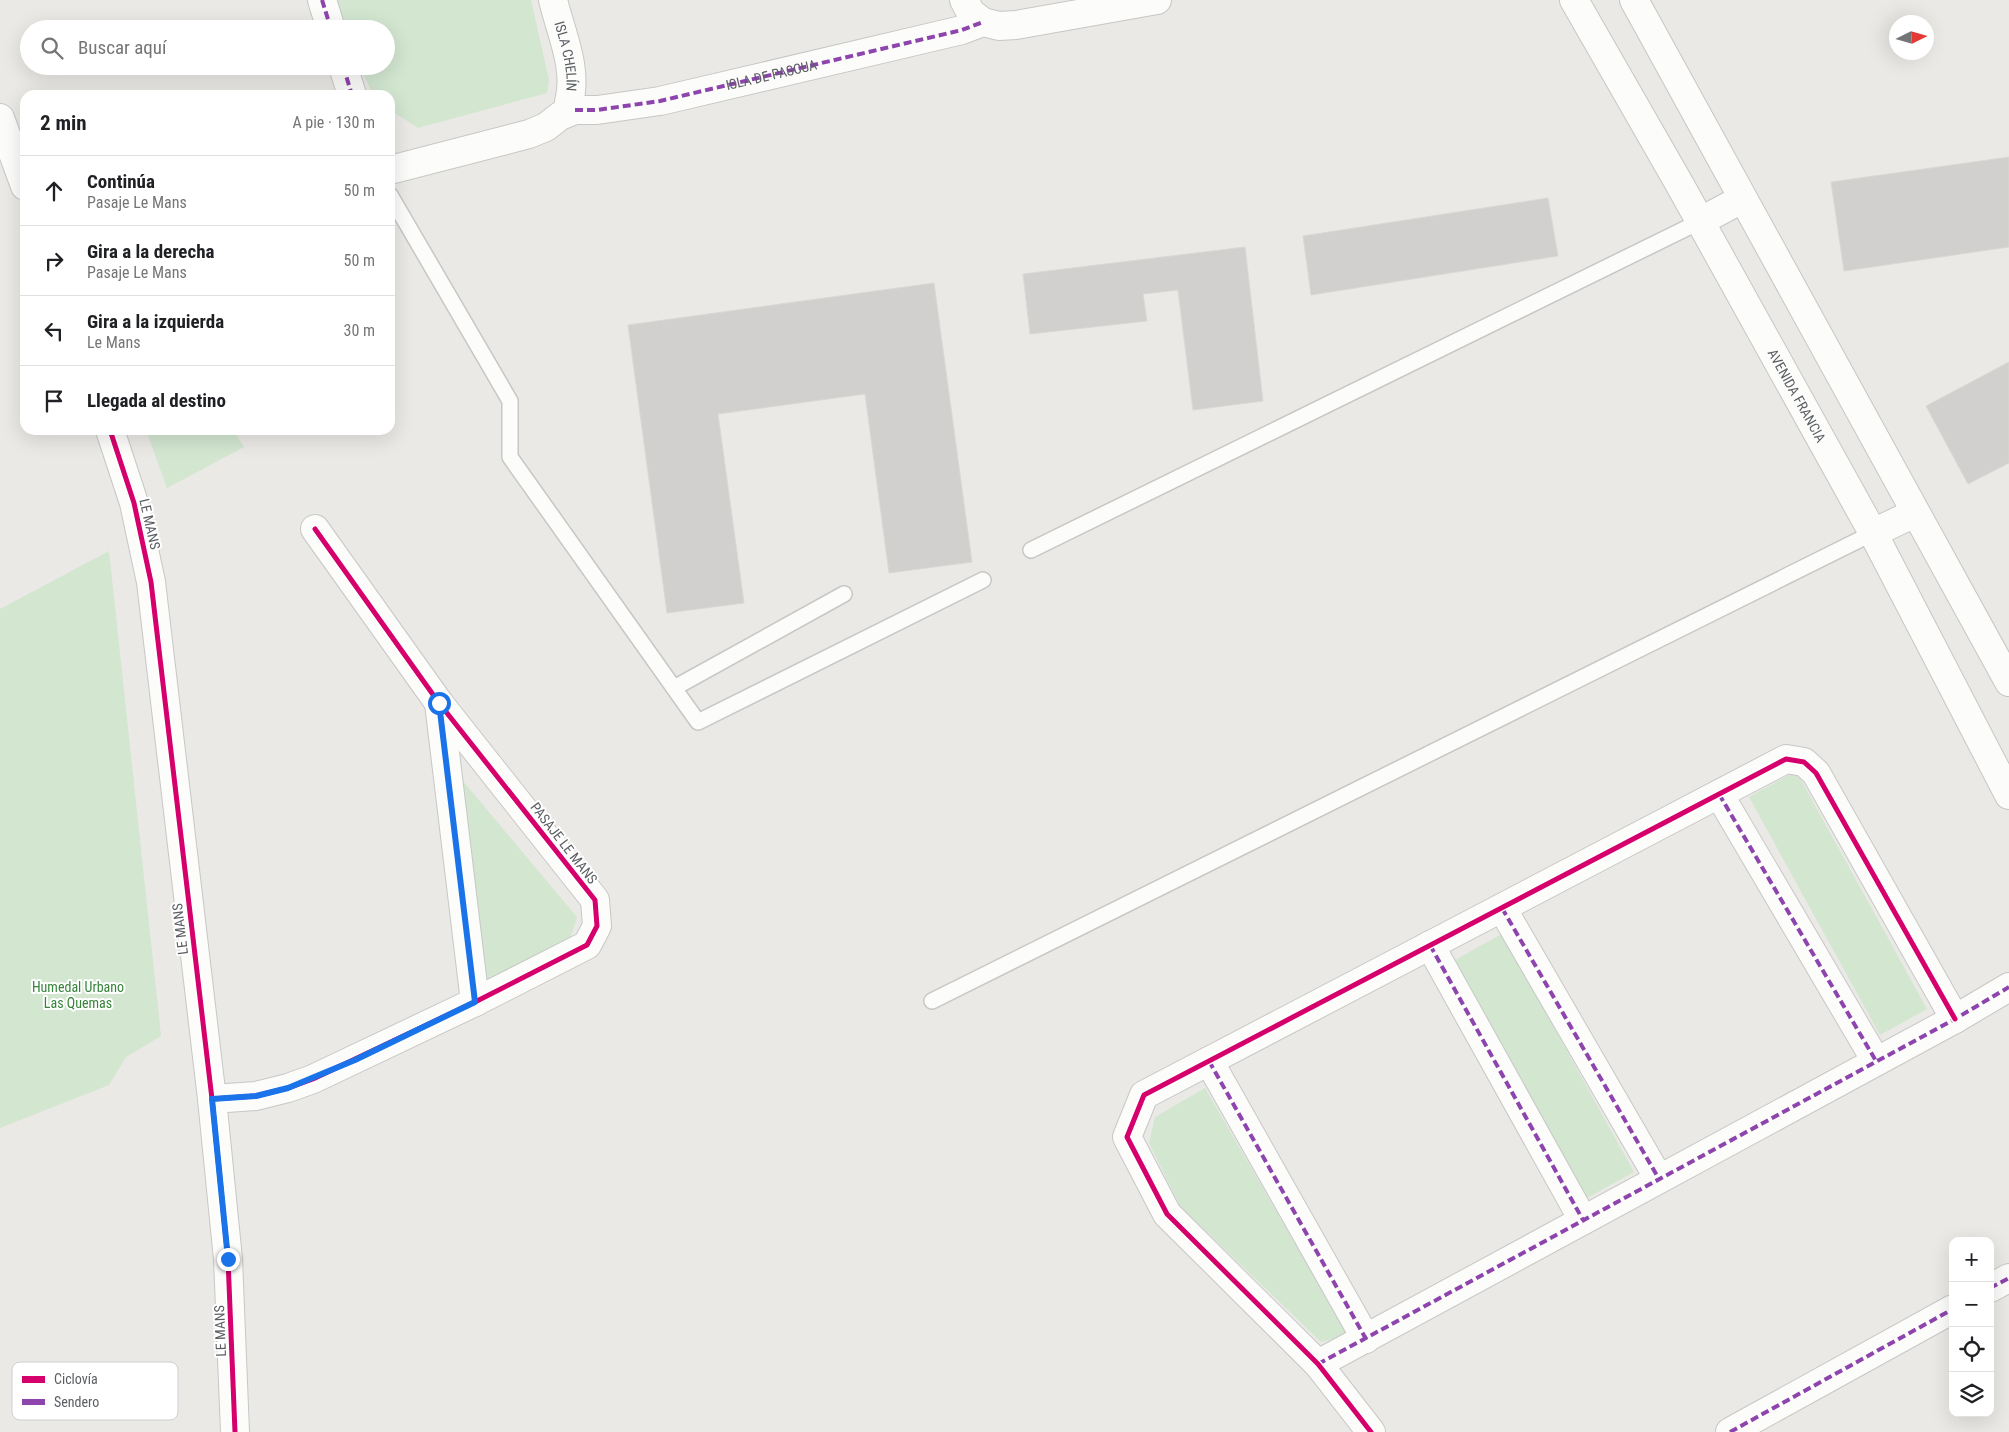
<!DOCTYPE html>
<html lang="es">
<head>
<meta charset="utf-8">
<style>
	:root { --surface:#fff; --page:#f6f6f6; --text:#202124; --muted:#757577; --line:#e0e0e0 }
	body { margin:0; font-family:"Roboto Condensed",sans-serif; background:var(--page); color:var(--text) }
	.controls { position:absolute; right:15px; bottom:15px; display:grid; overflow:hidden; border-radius:10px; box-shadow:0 5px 20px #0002 }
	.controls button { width:45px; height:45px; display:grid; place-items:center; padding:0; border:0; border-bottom:1px solid var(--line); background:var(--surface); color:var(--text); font:25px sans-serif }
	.compass { position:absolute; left:1889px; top:15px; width:45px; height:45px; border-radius:50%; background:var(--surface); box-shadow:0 5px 20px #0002; rotate:85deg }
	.stop { position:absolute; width:15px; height:15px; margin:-11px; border:4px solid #1a73e8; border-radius:50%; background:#fff }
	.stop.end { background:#1a73e8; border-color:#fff; box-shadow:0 1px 5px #0008 }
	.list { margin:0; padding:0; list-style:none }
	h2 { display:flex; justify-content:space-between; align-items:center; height:65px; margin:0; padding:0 20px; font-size:21px }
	h2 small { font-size:16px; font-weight:400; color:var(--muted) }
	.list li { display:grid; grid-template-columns:32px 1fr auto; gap:15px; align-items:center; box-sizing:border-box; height:70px; padding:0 20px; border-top:1px solid var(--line) }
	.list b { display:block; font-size:19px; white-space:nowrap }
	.list p { margin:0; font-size:16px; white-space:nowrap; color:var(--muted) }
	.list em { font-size:16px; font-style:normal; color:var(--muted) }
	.icon { flex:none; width:28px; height:28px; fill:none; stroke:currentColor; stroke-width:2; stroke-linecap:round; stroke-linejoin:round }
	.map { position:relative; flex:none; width:2009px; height:1432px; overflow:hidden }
	.search { position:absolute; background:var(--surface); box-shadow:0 5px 20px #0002; left:20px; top:20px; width:375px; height:55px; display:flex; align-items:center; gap:12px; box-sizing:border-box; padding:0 18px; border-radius:28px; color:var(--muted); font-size:19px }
	.panel { position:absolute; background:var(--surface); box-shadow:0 5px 20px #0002; left:20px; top:90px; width:375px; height:345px; border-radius:15px }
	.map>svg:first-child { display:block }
</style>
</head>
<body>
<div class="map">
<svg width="2009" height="1432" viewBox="0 0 2009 1432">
	<rect width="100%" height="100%" fill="#eae9e5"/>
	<g fill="#d2e6d0">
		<polygon points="337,0 531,0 549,80 547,93 418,128 390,110 390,95 373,95 360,66 386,66 386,29 343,29 337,16"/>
		<polygon points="146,430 233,430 244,447 167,488"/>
		<polygon points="109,551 161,1036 126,1057 109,1085 0,1128 0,609"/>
		<polygon points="1796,771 1927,1009 1880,1035 1749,797"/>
		<polygon points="457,774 577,917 569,942 485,987"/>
		<polygon points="1502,934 1634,1172 1587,1198 1455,960"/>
		<polygon points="1205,1088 1348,1335 1321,1342 1180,1206 1149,1143 1155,1117"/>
	</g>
	<g fill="#d1d0ce" stroke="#d9d8d4">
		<polygon points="2009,157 2009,247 1844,271 1831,182"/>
		<polygon points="1548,198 1558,256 1311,295 1303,236"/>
		<polygon points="1245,247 1263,401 1193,410 1178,290 1143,294 1147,321 1030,334 1023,274"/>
		<polygon points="934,283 972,562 889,573 865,394 718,414 744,603 667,613 628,325"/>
		<polygon points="2009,362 2009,463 1968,484 1926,406"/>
	</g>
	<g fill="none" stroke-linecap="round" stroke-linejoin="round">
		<defs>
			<g id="lane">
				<polyline points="390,195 510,401 510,457 698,722 983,580"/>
				<polyline points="1031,550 1699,222"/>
				<polyline points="674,688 844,594"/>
				<polyline points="932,1001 1873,533"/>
			</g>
			<g id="street">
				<polyline points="322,0 331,29"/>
				<path id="s1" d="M553,0C561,33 578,69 569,102L575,110"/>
				<polyline points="964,0 971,13 983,22"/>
				<polyline points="343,66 352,95"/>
				<polyline points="0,118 25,186"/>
				<polyline points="390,170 529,134 546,127 560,116 575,110 597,110 660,101 962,30 983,22 999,26 1016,25 1157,0"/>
				<polyline points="110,430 134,503 151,582 212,1099 228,1259 235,1432"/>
				<polyline points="439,703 475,1002"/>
				<polyline points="1719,794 1876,1061"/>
				<polyline points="1502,908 1659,1179"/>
				<polyline points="1430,945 1583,1220"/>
				<polyline points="1209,1061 1366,1339"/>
				<polyline points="212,1099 256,1096 288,1088 313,1079 475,1002 587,945 597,926 595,900 439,703 315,529"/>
				<polyline points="1990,1288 2009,1278"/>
				<polyline points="1318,1364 1955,1019 2009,987"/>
				<polyline points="1371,1432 1318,1364 1167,1214 1127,1137 1144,1095 1786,759 1804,762 1816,773 1955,1019"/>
				<polyline points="1730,1432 1953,1309"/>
			</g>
			<g id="secondary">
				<path id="s2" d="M1574,0L1680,185L1873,533L2009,795"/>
				<polyline points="1634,0 2009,682"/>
				<polyline points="1699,222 1742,199"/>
				<polyline points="1873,533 1915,513"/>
			</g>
		</defs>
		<use href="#lane" stroke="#c7c7c7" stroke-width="18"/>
		<use href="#street" stroke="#c7c7c7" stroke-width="30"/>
		<use href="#secondary" stroke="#c5c6c5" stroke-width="30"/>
		<use href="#lane" stroke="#fcfcfb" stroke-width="15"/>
		<use href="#street" stroke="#fcfcfb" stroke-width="28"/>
		<use href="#secondary" stroke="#fcfcfb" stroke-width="28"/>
		<g stroke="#8e44ad" stroke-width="4" stroke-dasharray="8 4" stroke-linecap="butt">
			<polyline points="322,0 331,29"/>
			<polyline points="343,66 352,95"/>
			<path id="s3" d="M575,110H597L660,101L962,30L983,22"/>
			<polyline points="440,707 475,1002"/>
			<polyline points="1719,794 1876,1061"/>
			<polyline points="1502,908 1659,1179"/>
			<polyline points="1430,945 1583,1220"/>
			<polyline points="1209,1061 1366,1339"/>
			<polyline points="1990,1288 2009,1278"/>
			<polyline points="1318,1364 1955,1019 2009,987"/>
			<polyline points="1730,1432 1953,1309"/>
		</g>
		<defs>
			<g id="cycleway">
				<polyline points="110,430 134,503 151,582 212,1099 228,1259 235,1432"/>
				<polyline points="212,1099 256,1096 288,1088 313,1079 475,1002 587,945 597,926 595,900 439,703 315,529"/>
				<polyline points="1371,1432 1318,1364 1167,1214 1127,1137 1144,1095 1786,759 1804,762 1816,773 1955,1019"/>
			</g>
		</defs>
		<use href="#cycleway" stroke="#fff" stroke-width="8"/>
		<use href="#cycleway" stroke="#d6006c" stroke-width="5"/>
	</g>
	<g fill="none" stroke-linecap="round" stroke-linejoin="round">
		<polyline stroke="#1a73e8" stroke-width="6" points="228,1259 212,1099 256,1096 288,1088 355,1060 475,1002 439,703"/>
	</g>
	<g text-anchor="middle" stroke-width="4" stroke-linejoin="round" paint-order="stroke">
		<g font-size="14" fill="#5a5e62" stroke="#fff">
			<text dy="5" stroke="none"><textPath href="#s1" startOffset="58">ISLA CHELÍN</textPath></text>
			<text dy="5" stroke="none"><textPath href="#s3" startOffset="200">ISLA DE PASCUA</textPath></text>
			<text dy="5" stroke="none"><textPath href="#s2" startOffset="454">AVENIDA FRANCIA</textPath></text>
			<text transform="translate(150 524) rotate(77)" y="5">LE MANS</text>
			<text transform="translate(564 843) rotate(52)" y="5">PASAJE LE MANS</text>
			<text transform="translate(180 929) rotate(-97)" y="5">LE MANS</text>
			<text transform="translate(220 1331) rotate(-92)" y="5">LE MANS</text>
		</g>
		<g font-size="14" fill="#37843b" stroke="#fff">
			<text x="78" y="992">Humedal Urbano<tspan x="78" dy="16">Las Quemas</tspan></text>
		</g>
	</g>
	<rect x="12" y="1362" width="166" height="58" rx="8" fill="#fff" stroke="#cecfd0" stroke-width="1"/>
	<rect x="22" y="1376" width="23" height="7" fill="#d6006c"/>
	<rect x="22" y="1399" width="23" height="6" fill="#8e44ad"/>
	<g font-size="14" fill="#5a5e62">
		<text x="54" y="1384">Ciclovía</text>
		<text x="54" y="1407">Sendero</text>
	</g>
</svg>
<div class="controls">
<button>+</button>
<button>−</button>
<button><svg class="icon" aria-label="locate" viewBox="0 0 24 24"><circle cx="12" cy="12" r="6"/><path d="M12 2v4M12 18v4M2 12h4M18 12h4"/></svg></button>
<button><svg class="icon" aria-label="layers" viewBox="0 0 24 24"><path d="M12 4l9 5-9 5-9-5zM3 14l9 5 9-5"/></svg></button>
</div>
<svg class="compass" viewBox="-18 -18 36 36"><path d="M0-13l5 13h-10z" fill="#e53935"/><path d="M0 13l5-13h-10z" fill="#757577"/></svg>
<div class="stop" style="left:439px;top:703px"></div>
<div class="stop end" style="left:228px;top:1259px"></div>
<div class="search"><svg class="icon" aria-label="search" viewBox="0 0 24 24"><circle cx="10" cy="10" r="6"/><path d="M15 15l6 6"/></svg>Buscar aquí</div>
<section class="panel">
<h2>2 min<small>A pie · 130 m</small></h2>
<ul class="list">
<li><svg class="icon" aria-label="ahead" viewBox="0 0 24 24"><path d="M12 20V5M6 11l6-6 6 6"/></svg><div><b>Continúa</b><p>Pasaje Le Mans</p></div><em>50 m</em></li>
<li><svg class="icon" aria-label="right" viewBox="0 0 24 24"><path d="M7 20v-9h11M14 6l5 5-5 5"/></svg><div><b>Gira a la derecha</b><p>Pasaje Le Mans</p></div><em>50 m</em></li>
<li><svg class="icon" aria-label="left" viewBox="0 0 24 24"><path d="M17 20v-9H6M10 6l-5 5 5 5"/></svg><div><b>Gira a la izquierda</b><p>Le Mans</p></div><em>30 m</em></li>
<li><svg class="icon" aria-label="arrive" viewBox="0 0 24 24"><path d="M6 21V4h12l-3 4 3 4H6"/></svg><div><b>Llegada al destino</b></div></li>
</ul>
</section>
</div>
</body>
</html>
